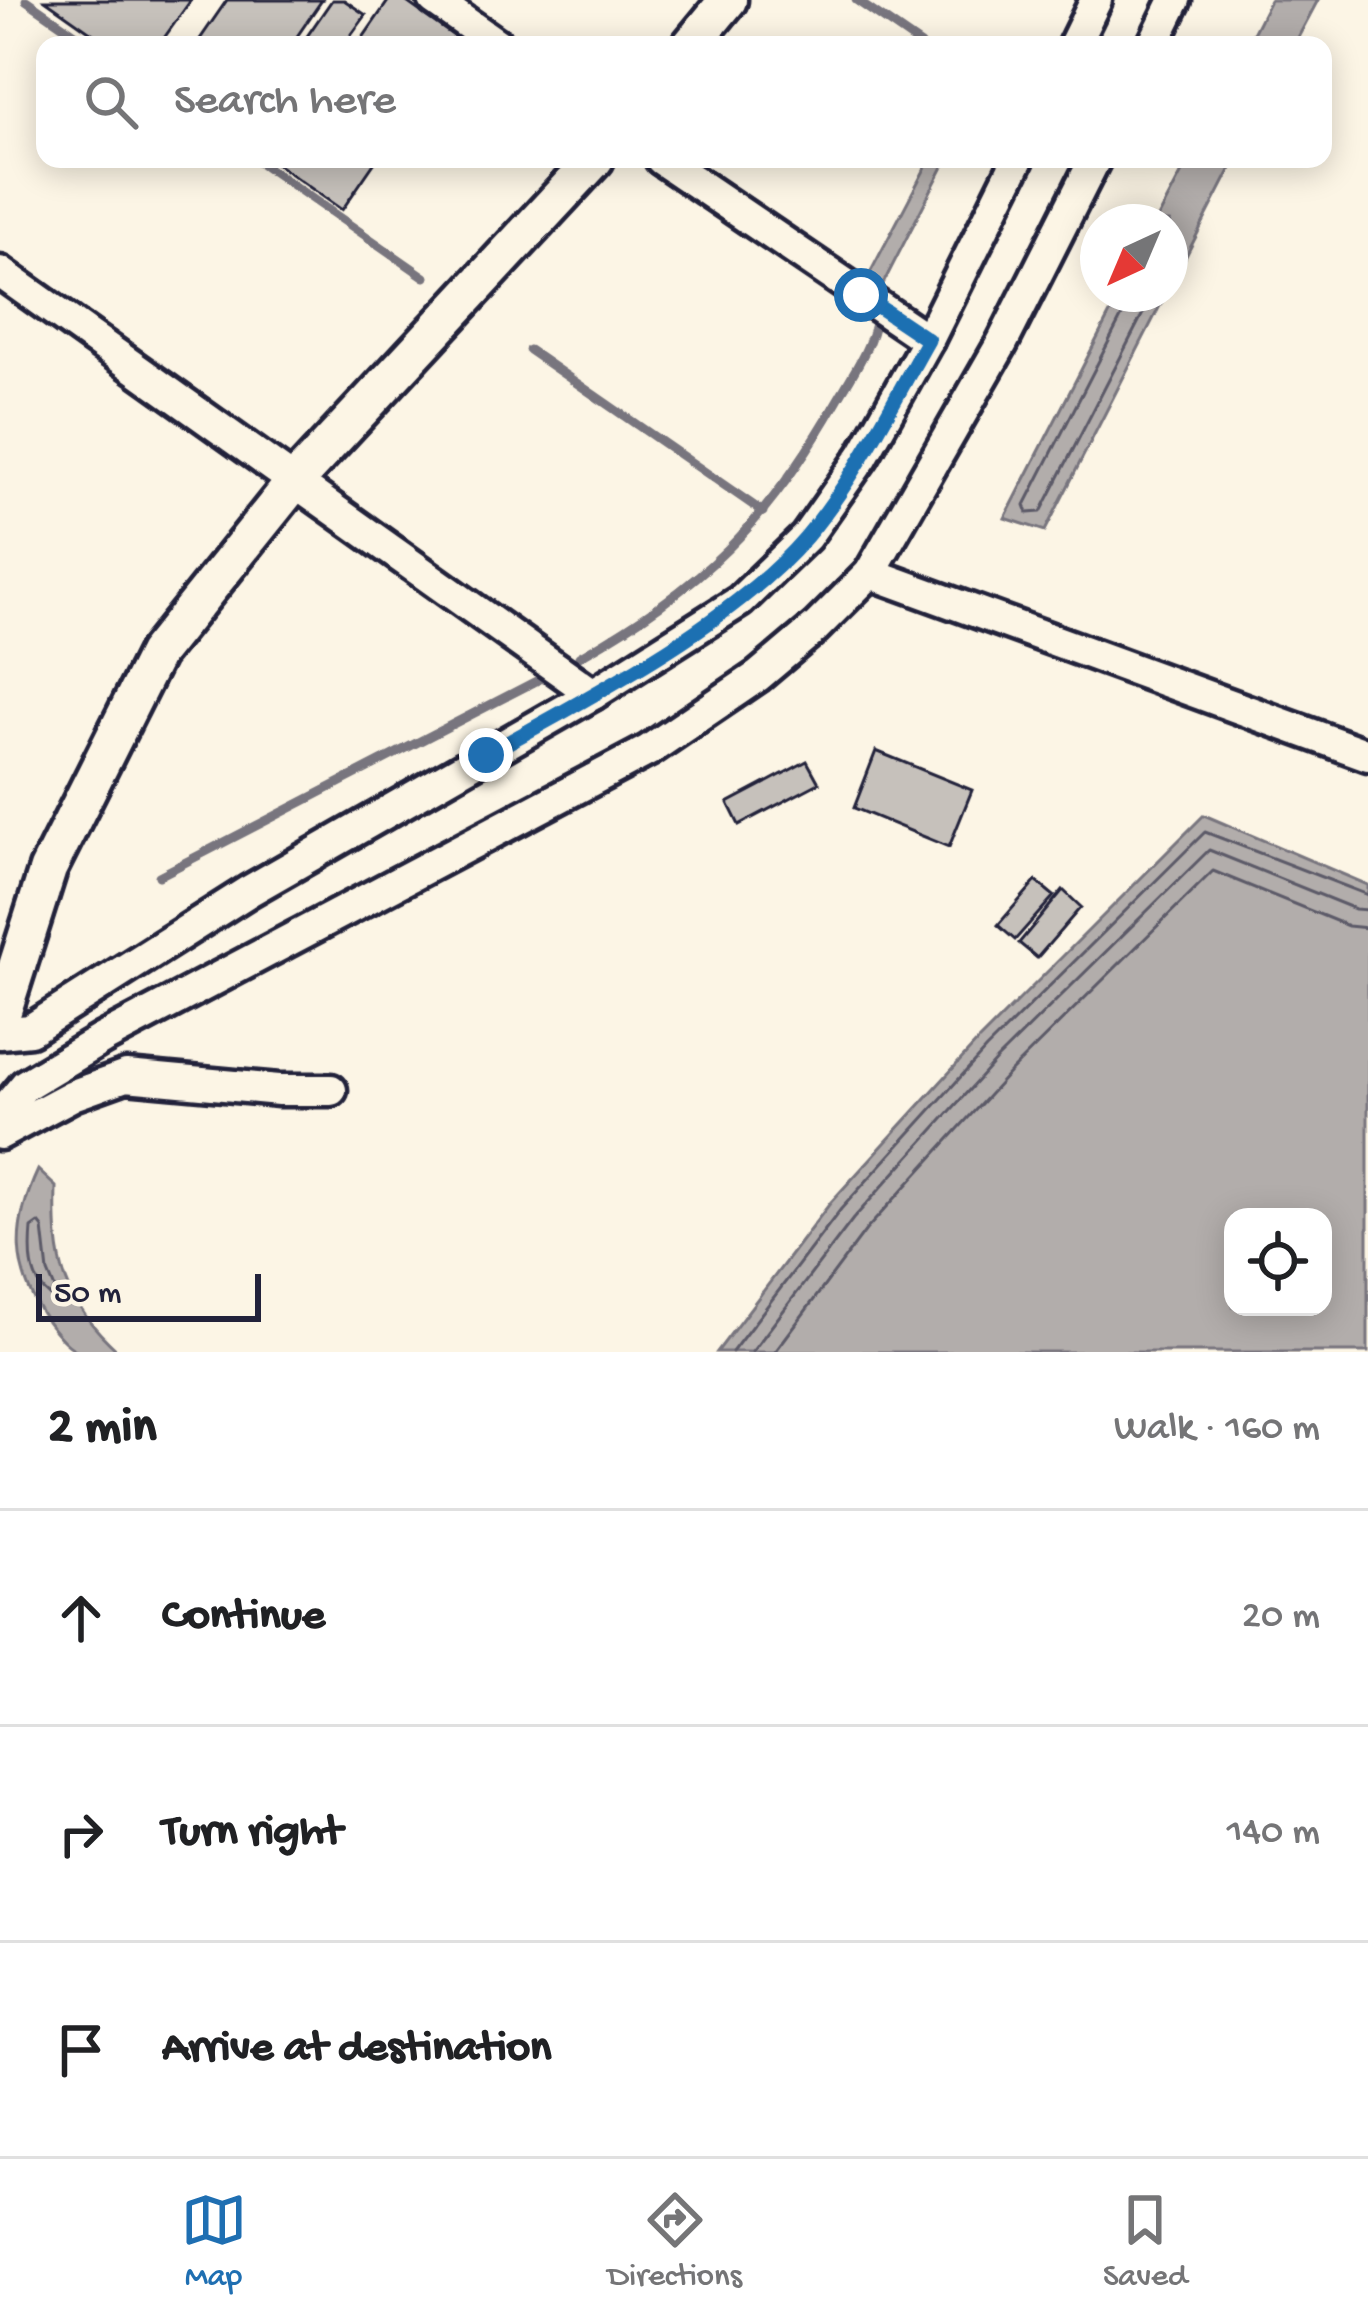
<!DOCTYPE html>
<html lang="en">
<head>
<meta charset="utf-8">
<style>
	:root { --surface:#fff; --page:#f6f6f6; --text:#202124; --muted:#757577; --line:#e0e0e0; --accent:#1f6fb2 }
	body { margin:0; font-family:"Gochi Hand",sans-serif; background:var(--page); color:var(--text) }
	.controls { position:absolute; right:36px; bottom:36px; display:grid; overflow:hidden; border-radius:24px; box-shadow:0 6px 30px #0003 }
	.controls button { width:108px; height:108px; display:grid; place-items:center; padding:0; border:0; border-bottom:3px solid var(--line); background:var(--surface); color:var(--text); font:60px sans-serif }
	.compass { position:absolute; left:1080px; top:204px; width:108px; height:108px; border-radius:50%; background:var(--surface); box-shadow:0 6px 30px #0003; rotate:224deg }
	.scale { position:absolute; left:36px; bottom:30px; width:225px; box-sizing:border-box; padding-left:12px; border:6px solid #22223b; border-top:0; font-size:33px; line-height:42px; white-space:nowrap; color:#22223b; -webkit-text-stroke:9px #fcf5e5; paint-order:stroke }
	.stop { position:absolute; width:36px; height:36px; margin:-27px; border:9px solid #1f6fb2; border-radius:50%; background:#fff }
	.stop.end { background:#1f6fb2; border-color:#fff; box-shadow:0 3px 12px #0008 }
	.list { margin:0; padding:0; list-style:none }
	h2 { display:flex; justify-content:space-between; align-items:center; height:156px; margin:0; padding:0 48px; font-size:51px }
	h2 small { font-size:39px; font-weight:400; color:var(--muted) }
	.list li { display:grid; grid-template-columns:78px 1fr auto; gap:36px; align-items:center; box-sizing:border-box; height:216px; padding:0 48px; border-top:3px solid var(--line) }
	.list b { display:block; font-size:45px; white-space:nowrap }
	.list em { font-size:39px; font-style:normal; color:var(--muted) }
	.icon { flex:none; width:66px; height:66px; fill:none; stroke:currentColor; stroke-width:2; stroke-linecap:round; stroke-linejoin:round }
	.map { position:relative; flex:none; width:1368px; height:1352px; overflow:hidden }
	.search { position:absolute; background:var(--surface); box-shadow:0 6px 30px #0003; left:36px; right:36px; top:36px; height:132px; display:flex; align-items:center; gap:30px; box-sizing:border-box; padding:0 42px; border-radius:24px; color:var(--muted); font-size:45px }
	.sheet { height:804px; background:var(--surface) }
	nav { display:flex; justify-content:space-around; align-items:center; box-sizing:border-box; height:168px; border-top:3px solid var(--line); background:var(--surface); font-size:33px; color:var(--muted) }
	nav a { display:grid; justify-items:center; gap:6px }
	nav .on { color:var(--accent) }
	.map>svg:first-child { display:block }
</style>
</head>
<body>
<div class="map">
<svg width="1368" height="1352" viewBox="0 0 1368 1352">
	<rect width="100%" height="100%" fill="#fcf5e5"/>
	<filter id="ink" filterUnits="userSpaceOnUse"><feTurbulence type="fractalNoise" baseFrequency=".00833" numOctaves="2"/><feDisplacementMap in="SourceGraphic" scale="24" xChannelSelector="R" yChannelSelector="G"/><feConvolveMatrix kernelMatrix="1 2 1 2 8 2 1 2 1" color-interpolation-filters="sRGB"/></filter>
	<g filter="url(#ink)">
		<g fill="#b2adab" stroke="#78757e" stroke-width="3" fill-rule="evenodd">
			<polygon points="1270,0 1318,0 1294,45 1247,45"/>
			<polygon points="930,159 947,159 883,284 880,327 873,323 870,273"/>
			<polygon points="1189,159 1236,159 1170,287 1170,222 1156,222"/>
			<polygon points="1120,294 1166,294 1045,531 1005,518"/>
			<path d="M1204,815L1368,885V1352H717L831,1202L978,1041ZM1233,1217H1323V1307H1233Z"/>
			<path d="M38,1170L56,1187C54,1262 62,1301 119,1352C108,1352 92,1352 81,1352C67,1348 56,1332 47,1321C11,1269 12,1226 38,1170Z"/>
		</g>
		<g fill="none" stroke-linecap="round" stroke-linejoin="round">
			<g stroke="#5c5a68" stroke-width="3">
				<polyline points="1129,294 1128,304 1025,505 1028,513 1041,512 1153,294"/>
				<path d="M39,1223L43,1228L48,1272L55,1289L50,1296C29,1280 30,1252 32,1228Z"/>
				<polyline points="732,1352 841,1209 986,1049 1205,832 1368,895"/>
				<polyline points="752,1352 853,1219 997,1059 1209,850 1355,909 1368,910"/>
				<polyline points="775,1352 866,1230 1010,1072 1213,871 1348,926 1368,928"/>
			</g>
			<g stroke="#78757e" stroke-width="9">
				<polyline points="26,0 91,45"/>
				<polyline points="856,0 921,45"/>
				<polyline points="255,159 425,277"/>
				<polyline points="529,350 763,512"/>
				<path d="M579,657C703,586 766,525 837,401C851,377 873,344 876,317"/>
				<polyline points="159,876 542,678"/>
			</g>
		</g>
		<g fill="#c6c1bb" stroke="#22223b" stroke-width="3">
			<polygon points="45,0 191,0 159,45 109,45"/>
			<polygon points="227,0 322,0 291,45 196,45"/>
			<polygon points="332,0 344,0 366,15 344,45 301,45"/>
			<polygon points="389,0 404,0 460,40 456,45 358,45"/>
			<polygon points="278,159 377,159 342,210 275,163"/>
			<polygon points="876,751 972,790 949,847 854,808"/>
			<polygon points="807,761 819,783 739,825 728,803"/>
			<polygon points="1036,881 1054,896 1015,940 998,925"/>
			<polygon points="1063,890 1081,907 1037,958 1019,943"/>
		</g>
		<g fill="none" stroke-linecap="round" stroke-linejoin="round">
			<defs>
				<g id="minor">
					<polyline points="434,0 498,45"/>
					<polyline points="1074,45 1096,0"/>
					<polyline points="1153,45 1175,0"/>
					<polyline points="661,159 928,340"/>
					<polyline points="0,272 593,694"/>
					<polyline points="870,573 1368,755"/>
					<polyline points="0,1033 30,1030 249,891 593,694 740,601 806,537 863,456 928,340 1018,159"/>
					<polyline points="0,1115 25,1085 102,1039 649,750 758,676 816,627 870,573 1002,343 1095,159"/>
					<polyline points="0,1134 73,1095 126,1076 279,1090 331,1090"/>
				</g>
				<g id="major">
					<polyline points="691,45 728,0"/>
					<polyline points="0,1020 48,869 156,654 295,481 595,159"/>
				</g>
			</defs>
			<use href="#minor" stroke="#22223b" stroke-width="39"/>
			<use href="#major" stroke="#22223b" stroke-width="45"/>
			<use href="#minor" stroke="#fcf5e5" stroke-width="30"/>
			<use href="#major" stroke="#fcf5e5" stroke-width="36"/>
		</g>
	</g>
	<g fill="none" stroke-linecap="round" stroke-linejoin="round" filter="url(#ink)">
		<path stroke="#1f6fb2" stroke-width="15" d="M486,755C588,697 730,626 806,537C855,479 890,407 928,340L861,295"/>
	</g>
</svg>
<div class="controls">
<button><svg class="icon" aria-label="locate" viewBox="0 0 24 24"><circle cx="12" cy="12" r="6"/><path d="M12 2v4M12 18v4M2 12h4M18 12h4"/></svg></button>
</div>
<svg class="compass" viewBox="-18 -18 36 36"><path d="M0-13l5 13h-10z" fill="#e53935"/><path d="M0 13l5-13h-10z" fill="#757577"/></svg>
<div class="scale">50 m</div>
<div class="stop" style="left:861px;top:295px"></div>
<div class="stop end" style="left:486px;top:755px"></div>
<div class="search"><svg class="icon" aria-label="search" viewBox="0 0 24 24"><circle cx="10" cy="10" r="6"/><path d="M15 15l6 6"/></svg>Search here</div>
</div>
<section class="sheet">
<h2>2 min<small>Walk · 160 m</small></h2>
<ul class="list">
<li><svg class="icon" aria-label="ahead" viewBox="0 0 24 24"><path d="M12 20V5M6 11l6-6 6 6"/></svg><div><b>Continue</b></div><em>20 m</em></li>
<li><svg class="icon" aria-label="right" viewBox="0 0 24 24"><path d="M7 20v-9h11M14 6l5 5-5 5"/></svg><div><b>Turn right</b></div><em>140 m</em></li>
<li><svg class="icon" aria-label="arrive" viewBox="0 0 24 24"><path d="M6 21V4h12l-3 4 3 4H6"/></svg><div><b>Arrive at destination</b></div></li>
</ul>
</section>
<nav>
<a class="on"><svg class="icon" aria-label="map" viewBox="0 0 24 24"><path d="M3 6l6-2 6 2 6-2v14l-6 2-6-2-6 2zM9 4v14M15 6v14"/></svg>Map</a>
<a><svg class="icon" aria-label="directions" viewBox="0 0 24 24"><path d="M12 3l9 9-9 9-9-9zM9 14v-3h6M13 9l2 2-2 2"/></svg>Directions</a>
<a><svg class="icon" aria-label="saved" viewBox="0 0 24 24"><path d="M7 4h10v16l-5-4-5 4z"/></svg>Saved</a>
</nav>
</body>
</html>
